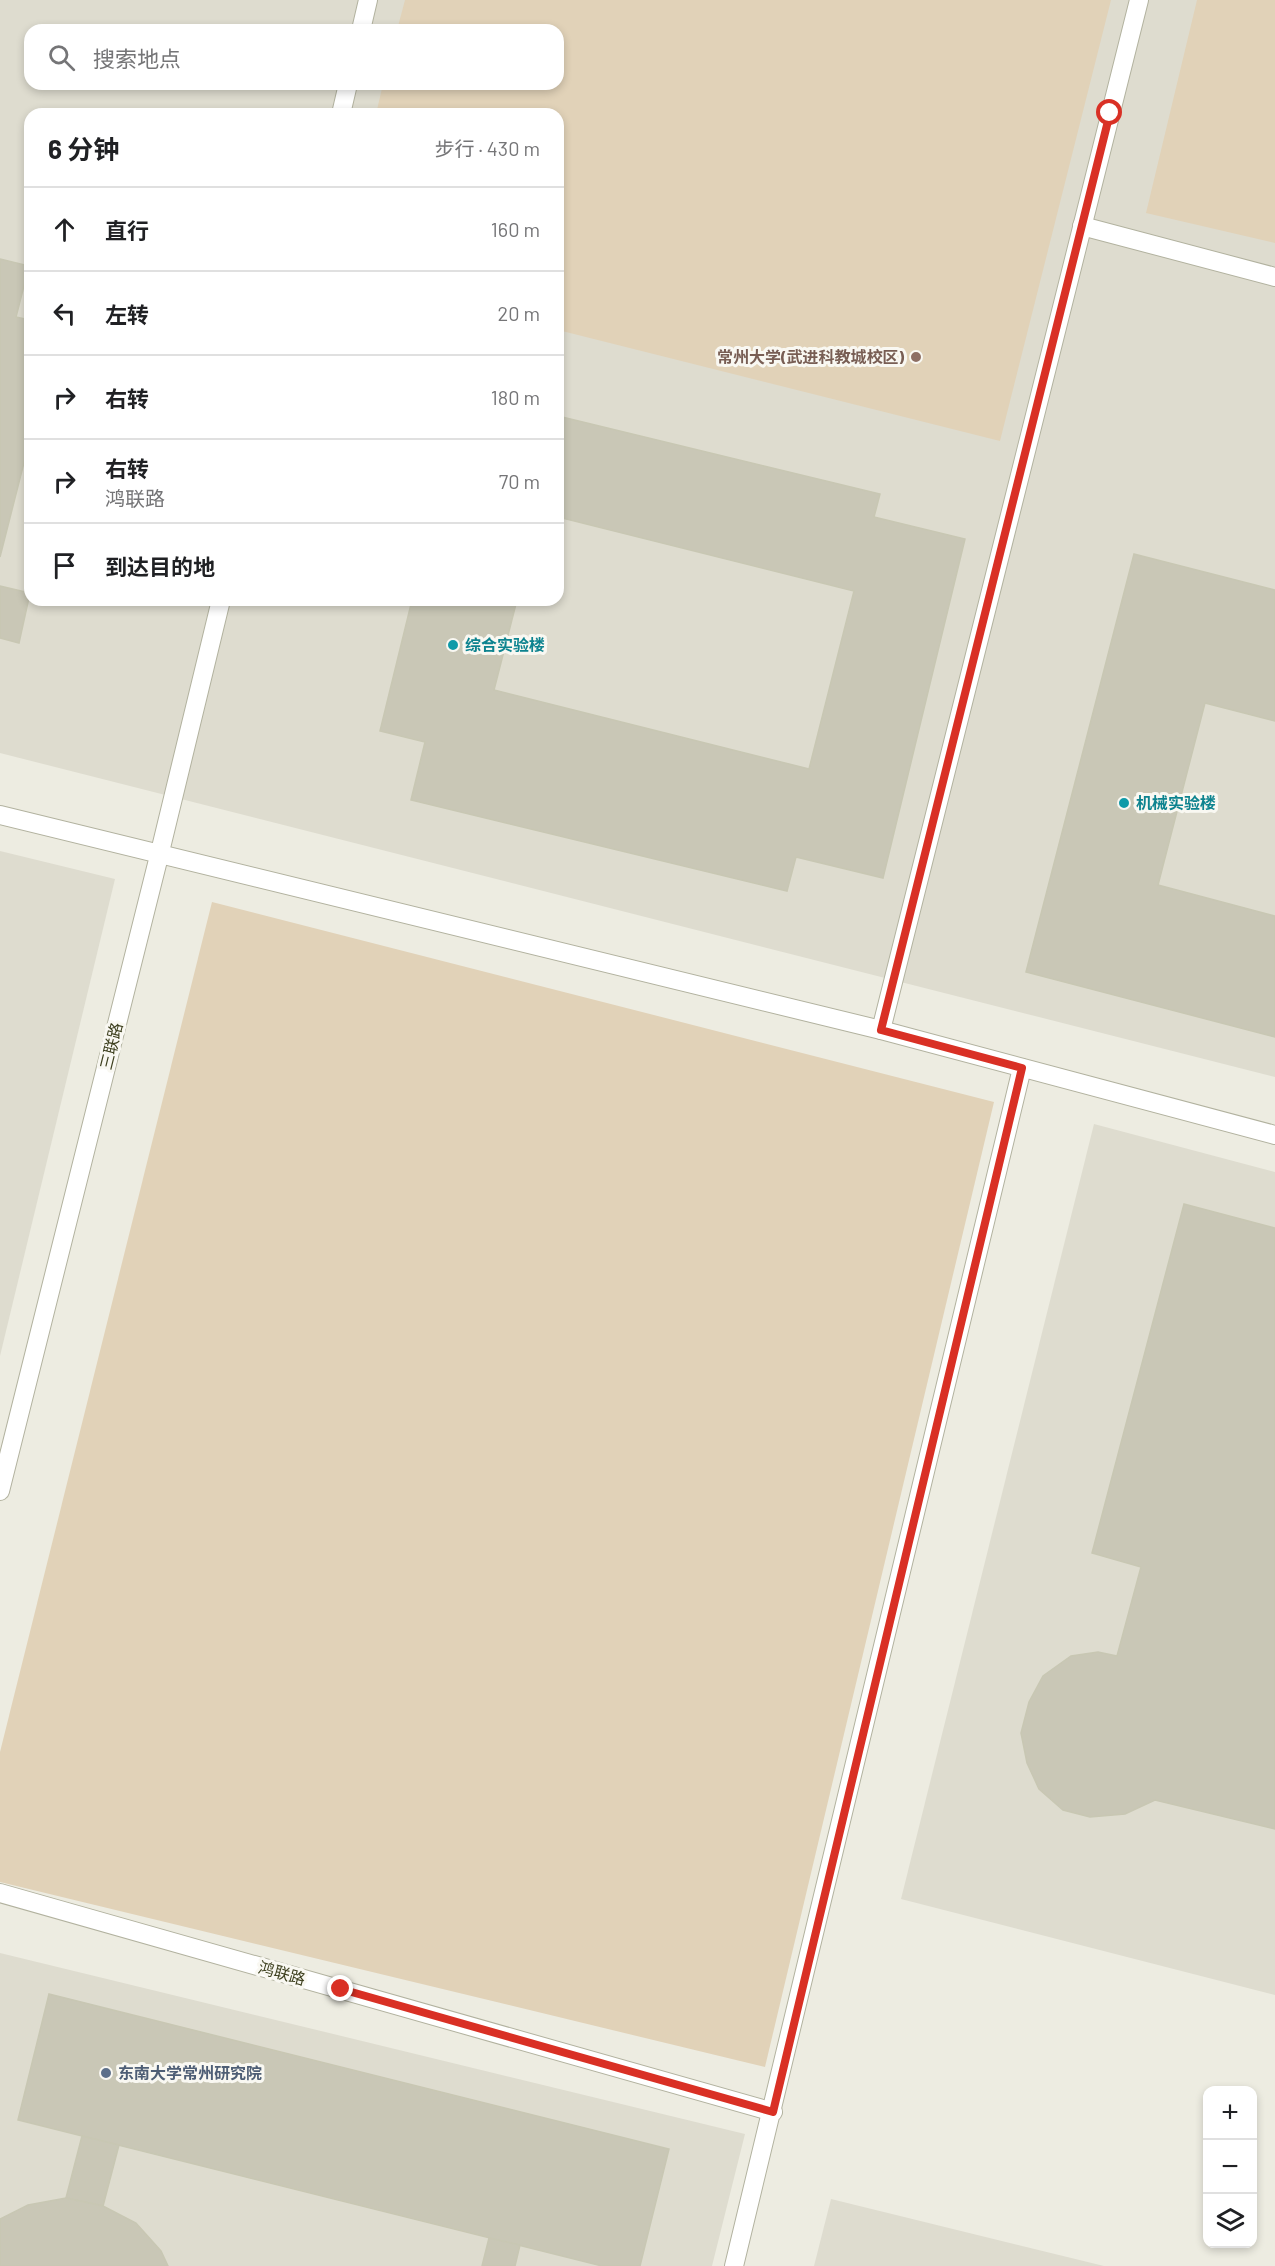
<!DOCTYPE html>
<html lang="zh">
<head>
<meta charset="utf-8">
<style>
	:root { --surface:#fff; --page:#f6f6f6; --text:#202124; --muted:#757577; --line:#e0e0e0 }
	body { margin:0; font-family:Barlow,"Noto Sans SC",sans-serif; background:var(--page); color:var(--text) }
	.controls { position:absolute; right:18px; bottom:18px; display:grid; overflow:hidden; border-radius:12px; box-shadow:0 3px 9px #0003 }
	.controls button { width:54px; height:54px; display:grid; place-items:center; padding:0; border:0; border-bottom:2px solid var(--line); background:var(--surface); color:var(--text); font:30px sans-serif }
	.stop { position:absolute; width:18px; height:18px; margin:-14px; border:4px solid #d93025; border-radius:50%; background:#fff }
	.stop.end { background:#d93025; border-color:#fff; box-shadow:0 2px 6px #0008 }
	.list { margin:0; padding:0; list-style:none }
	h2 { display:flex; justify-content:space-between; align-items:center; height:78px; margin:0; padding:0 24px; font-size:26px }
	h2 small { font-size:20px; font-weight:400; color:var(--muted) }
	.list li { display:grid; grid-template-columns:39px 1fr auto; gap:18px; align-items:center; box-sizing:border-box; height:84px; padding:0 24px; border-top:2px solid var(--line) }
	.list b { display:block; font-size:22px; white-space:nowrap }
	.list p { margin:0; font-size:20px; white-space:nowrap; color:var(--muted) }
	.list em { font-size:20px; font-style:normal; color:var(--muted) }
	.icon { flex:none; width:33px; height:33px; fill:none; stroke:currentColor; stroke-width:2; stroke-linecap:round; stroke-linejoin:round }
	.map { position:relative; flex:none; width:1275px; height:2266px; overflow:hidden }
	.search { position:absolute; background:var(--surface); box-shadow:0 3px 9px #0003; left:24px; top:24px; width:540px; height:66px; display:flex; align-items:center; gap:15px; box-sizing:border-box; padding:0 21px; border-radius:18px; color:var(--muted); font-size:22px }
	.panel { position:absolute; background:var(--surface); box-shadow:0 3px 9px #0003; left:24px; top:108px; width:540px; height:498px; border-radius:18px }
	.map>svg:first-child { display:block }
</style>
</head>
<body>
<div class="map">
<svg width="1275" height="2266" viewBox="0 0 1275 2266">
	<rect width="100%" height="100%" fill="#edece1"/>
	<g fill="#dedccf" fill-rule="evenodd">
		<path d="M0,0H1275V1077L0,753ZM30,30H558V84H30ZM30,114H558V600H30Z"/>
		<polygon points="0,851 115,879 0,1356"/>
		<polygon points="1094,1124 1275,1172 1275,1995 901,1899"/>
		<polygon points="0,1953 745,2134 712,2266 0,2266"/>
		<polygon points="831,2199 1104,2266 814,2266"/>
	</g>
	<g fill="#e1d2b8">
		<polygon points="405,0 1111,0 1000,441 558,330 558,114 376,114 383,84 558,84 558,30 397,30"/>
		<polygon points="1197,0 1275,0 1275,243 1146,213"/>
		<polygon points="212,902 994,1102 765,2067 0,1882 0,1752"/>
	</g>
	<g fill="#c9c7b6" stroke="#c8c7b3" stroke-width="1.5">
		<polygon points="0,259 29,266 16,317 30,320 30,439 0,557"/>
		<polygon points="558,416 880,494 874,517 965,539 883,878 796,857 787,891 411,800 425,742 380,731 412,600 517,600 494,690 809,769 854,591 558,517"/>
		<polygon points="1134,554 1275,590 1275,721 1205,703 1158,885 1275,916 1275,1037 1026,972"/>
		<polygon points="0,586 30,593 19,643 0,638"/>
		<polygon points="1184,1204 1275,1228 1275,1829 1155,1800 1125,1814 1090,1817 1063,1810 1039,1789 1027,1763 1021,1733 1029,1702 1043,1676 1071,1656 1098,1652 1117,1656 1141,1567 1092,1553"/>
		<polygon points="49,1994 669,2149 640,2266 602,2266 18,2120"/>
		<polygon points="82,2136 119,2145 103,2206 66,2198"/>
		<polygon points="66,2198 103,2206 136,2223 161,2251 168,2266 0,2266 0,2219 28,2205"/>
		<polygon points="489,2238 520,2245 515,2266 482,2266"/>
	</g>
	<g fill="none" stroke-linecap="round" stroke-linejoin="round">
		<defs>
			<g id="lane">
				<polyline points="361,30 368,0"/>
				<polyline points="341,114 348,84"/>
				<polyline points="1082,226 1275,277"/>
				<polyline points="159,856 221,600"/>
				<polyline points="881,1030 1139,0"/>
			</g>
			<g id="street">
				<polyline points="0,815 881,1030 1275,1135"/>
				<polyline points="0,1491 159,856"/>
				<polyline points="0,1893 773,2112"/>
				<polyline points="734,2266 1022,1068"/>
			</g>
		</defs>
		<use href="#lane" stroke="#b2b29f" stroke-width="20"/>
		<use href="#street" stroke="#b2b29f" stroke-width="20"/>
		<use href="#lane" stroke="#fff" stroke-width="18"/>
		<use href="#street" stroke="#fff" stroke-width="18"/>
	</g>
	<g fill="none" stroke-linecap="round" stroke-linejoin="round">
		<polyline stroke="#d93025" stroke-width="8" points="341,1989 773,2112 1022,1068 881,1030 1110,113"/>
	</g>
	<circle fill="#8d6e63" stroke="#f9f8f2" stroke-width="2" cx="916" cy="357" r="6"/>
	<g fill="#0f9aa8" stroke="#f9f8f2" stroke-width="2">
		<circle cx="453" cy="645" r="6"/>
		<circle cx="1124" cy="803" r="6"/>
	</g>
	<circle fill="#5c6f8a" stroke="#f9f8f2" stroke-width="2" cx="106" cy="2073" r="6"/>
	<g text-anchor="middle" stroke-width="6" stroke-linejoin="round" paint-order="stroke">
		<g font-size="16" font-weight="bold" fill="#785e54" stroke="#f9f8f2" text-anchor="end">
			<text x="904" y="363">常州大学(武进科教城校区)</text>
		</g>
		<g font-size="16" font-weight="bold" fill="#0d838f" stroke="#f9f8f2" text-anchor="start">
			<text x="465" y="651">综合实验楼</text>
			<text x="1136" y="809">机械实验楼</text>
		</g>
		<g font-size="16" fill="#3e401f" stroke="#f9f8f2">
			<text transform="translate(111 1046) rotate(-76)" y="6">三联路</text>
			<text transform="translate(282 1973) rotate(16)" y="6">鸿联路</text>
		</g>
		<g font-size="16" font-weight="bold" fill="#4e5e75" stroke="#f9f8f2" text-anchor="start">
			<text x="118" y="2079">东南大学常州研究院</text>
		</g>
	</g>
</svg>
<div class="controls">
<button>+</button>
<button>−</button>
<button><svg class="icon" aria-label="layers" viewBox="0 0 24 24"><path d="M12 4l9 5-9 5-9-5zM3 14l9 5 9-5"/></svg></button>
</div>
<div class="stop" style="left:1110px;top:113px"></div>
<div class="stop end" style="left:341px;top:1989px"></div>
<div class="search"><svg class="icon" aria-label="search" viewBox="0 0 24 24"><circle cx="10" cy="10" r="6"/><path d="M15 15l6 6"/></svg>搜索地点</div>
<section class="panel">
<h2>6 分钟<small>步行 · 430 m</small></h2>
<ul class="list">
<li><svg class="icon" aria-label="ahead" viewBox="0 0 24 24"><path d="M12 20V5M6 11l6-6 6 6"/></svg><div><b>直行</b></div><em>160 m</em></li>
<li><svg class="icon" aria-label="left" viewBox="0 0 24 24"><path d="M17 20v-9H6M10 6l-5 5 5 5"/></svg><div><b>左转</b></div><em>20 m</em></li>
<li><svg class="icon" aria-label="right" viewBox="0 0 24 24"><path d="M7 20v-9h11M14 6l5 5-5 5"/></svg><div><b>右转</b></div><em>180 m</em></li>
<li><svg class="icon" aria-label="right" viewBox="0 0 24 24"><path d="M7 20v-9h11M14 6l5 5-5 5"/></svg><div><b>右转</b><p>鸿联路</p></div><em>70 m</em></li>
<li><svg class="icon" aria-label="arrive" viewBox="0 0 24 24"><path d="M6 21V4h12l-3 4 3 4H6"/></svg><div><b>到达目的地</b></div></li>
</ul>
</section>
</div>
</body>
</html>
